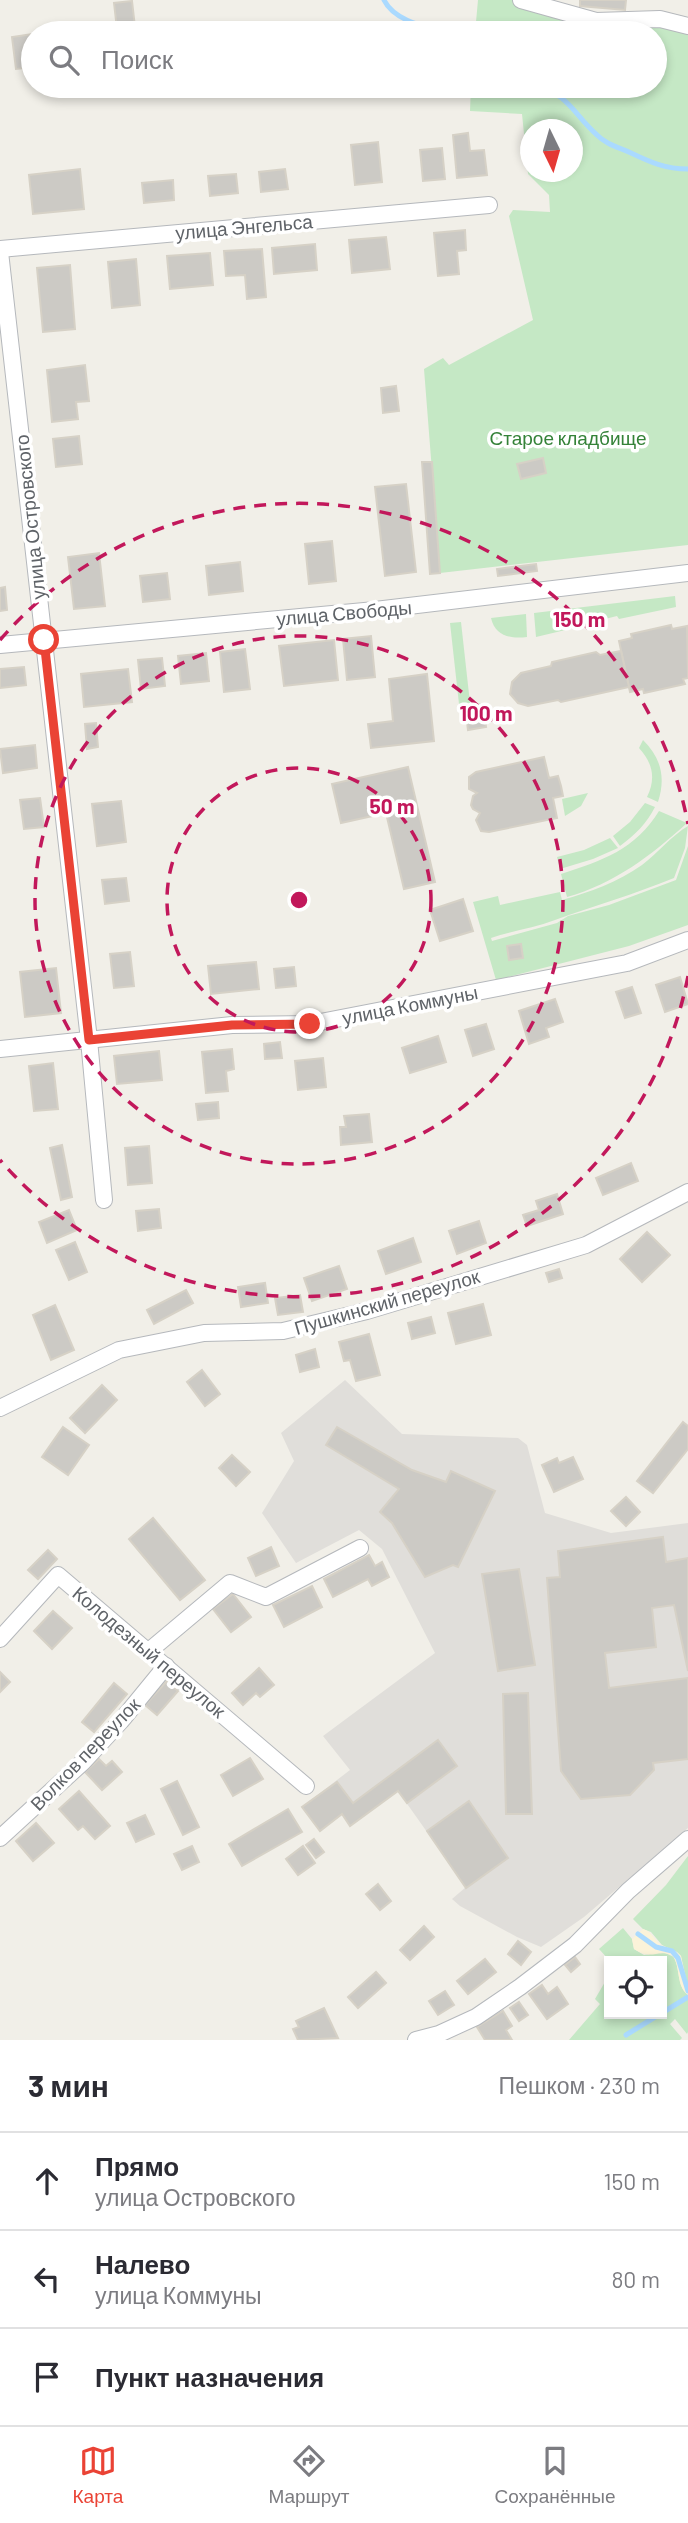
<!DOCTYPE html>
<html lang="ru">
<head>
<meta charset="utf-8">
<style>
	:root { --surface:#fff; --page:#f7f7f7; --text:#2b2b33; --muted:#7c7c81; --line:#e1e1e2; --accent:#ea4335 }
	body { margin:0; font-family:Barlow,sans-serif; background:var(--page); color:var(--text) }
	.controls { position:absolute; right:21px; bottom:21px; display:grid; overflow:hidden; border-radius:0px; box-shadow:0 4px 10px #0003 }
	.controls button { width:63px; height:63px; display:grid; place-items:center; padding:0; border:0; border-bottom:2px solid var(--line); background:var(--surface); color:var(--text); font:35px sans-serif }
	.compass { position:absolute; left:520px; top:119px; width:63px; height:63px; border-radius:50%; background:var(--surface); box-shadow:0 4px 10px #0003; rotate:175deg }
	.stop { position:absolute; width:21px; height:21px; margin:-16px; border:5px solid #ea4335; border-radius:50%; background:#fff }
	.stop.end { background:#ea4335; border-color:#fff; box-shadow:0 2px 7px #0008 }
	.list { margin:0; padding:0; list-style:none }
	h2 { display:flex; justify-content:space-between; align-items:center; height:91px; margin:0; padding:0 28px; font-size:30px }
	h2 small { font-size:23px; font-weight:400; color:var(--muted) }
	.list li { display:grid; grid-template-columns:46px 1fr auto; gap:21px; align-items:center; box-sizing:border-box; height:98px; padding:0 28px; border-top:2px solid var(--line) }
	.list b { display:block; font-size:26px; white-space:nowrap }
	.list p { margin:0; font-size:23px; white-space:nowrap; color:var(--muted) }
	.list em { font-size:23px; font-style:normal; color:var(--muted) }
	.icon { flex:none; width:38px; height:38px; fill:none; stroke:currentColor; stroke-width:2; stroke-linecap:round; stroke-linejoin:round }
	.map { position:relative; flex:none; width:688px; height:2040px; overflow:hidden }
	.search { position:absolute; background:var(--surface); box-shadow:0 4px 10px #0003; left:21px; right:21px; top:21px; height:77px; display:flex; align-items:center; gap:18px; box-sizing:border-box; padding:0 24px; border-radius:38px; color:var(--muted); font-size:26px }
	.sheet { height:385px; background:var(--surface) }
	nav { display:flex; justify-content:space-around; align-items:center; box-sizing:border-box; height:98px; border-top:2px solid var(--line); background:var(--surface); font-size:19px; color:var(--muted) }
	nav a { display:grid; justify-items:center; gap:4px }
	nav .on { color:var(--accent) }
	.map>svg:first-child { display:block }
</style>
</head>
<body>
<div class="map">
<svg width="688" height="2040" viewBox="0 0 688 2040">
	<rect width="100%" height="100%" fill="#f1efe8"/>
	<polygon fill="#e0deda" points="345,1380 402,1434 518,1438 527,1445 545,1513 611,1533 688,1523 688,1828 584,1917 541,1947 517,1937 460,1906 452,1899 466,1887 398,1791 350,1826 342,1815 320,1831 302,1807 350,1770 323,1736 435,1653 382,1549 359,1530 296,1563 262,1513 294,1461 281,1433"/>
	<g fill="#c5e8c5" fill-rule="evenodd">
		<path d="M478,0H521L596,21L688,26V545L440,573L424,369L443,358L449,365L533,320L509,216L513,210L550,212L549,195L528,174L522,114L470,111L471,86H655V33H475ZM530,130H572V172H530Z"/>
		<polygon points="675,596 676,607 619,619 617,616 601,620 601,623 595,624 595,621 578,625 578,627 536,637 534,613"/>
		<path d="M526,614L527,637C510,639 495,636 491,618Z"/>
		<polygon points="461,622 470,703 459,704 450,623"/>
		<path d="M643,740C661,758 666,777 658,802L647,797C656,779 653,763 639,748Z"/>
		<polygon points="588,793 581,806 565,816 562,799"/>
		<path d="M645,803L655,807C647,823 635,835 620,846L613,836L630,822Z"/>
		<path d="M659,811L687,823C652,855 614,884 567,897L561,874C602,861 636,849 659,811Z"/>
		<path d="M688,826L685,848L674,878C635,894 594,906 555,920C534,928 511,931 491,938L492,941L557,923L568,916L609,905L676,880L688,846V925L629,946L496,980L473,902L498,896L500,905L560,892L562,900C590,892 618,882 642,865C658,853 671,836 688,826Z"/>
		<polygon points="610,838 618,848 593,859 560,869 557,857 584,850"/>
		<polygon points="688,1856 688,1987 681,1956 677,1952 662,1945 651,1932 643,1929 633,1919 666,1885"/>
		<path d="M623,1928L632,1939L634,1949L644,1955L663,1952L674,1957C680,1970 677,1986 688,1995V2032L687,2034L675,2019L670,2024L682,2038L680,2040H569L600,2004L595,1999L609,1975V2014H662V1961H610L599,1949Z"/>
	</g>
	<path fill="#fbf3d9" d="M643,1929C652,1932 653,1938 660,1944C667,1949 675,1949 681,1956L688,1995C675,1985 682,1968 672,1955C655,1949 653,1961 634,1949L632,1939Z"/>
	<g fill="none" stroke-linecap="round" stroke-linejoin="round">
		<g stroke="#aadaff" stroke-width="5">
			<path d="M384,0C394,21 426,27 447,33"/>
			<path d="M533,86C569,93 573,114 597,135C607,145 618,147 631,153C650,162 665,169 688,169"/>
			<polyline points="638,1934 656,1947 672,1951 678,1958 688,1991"/>
			<polyline points="662,2013 688,1997"/>
			<polyline points="626,2035 660,2014"/>
		</g>
	</g>
	<g fill="#cccac5" stroke="#d6d1c6" stroke-width="2">
		<polygon points="580,0 626,0 625,10 580,6"/>
		<polygon points="132,1 135,27 117,29 114,3"/>
		<polygon points="33,34 33,67 16,69 12,37"/>
		<polygon points="468,133 470,151 484,150 487,175 457,178 453,135"/>
		<polygon points="378,142 382,182 355,185 351,145"/>
		<polygon points="442,148 445,179 423,181 420,150"/>
		<polygon points="80,169 84,209 33,214 29,175"/>
		<polygon points="285,169 288,189 261,192 259,172"/>
		<polygon points="236,174 238,193 210,196 208,176"/>
		<polygon points="173,180 174,200 144,203 142,183"/>
		<polygon points="465,230 466,250 457,251 459,274 438,276 434,233"/>
		<polygon points="386,237 390,269 352,273 349,240"/>
		<polygon points="315,244 317,270 274,274 272,248"/>
		<polygon points="262,249 266,297 247,299 245,275 226,276 224,251"/>
		<polygon points="210,253 213,285 170,289 167,256"/>
		<polygon points="136,259 140,305 112,308 108,262"/>
		<polygon points="70,265 75,329 43,332 37,268"/>
		<polygon points="85,365 89,401 76,402 78,419 52,422 47,370"/>
		<polygon points="396,386 399,411 383,413 381,388"/>
		<polygon points="79,436 82,464 56,467 53,439"/>
		<polygon points="543,458 546,473 521,479 517,464"/>
		<polygon points="422,462 432,462 440,573 430,574"/>
		<polygon points="406,484 416,572 385,576 375,487"/>
		<polygon points="332,541 336,581 309,584 305,544"/>
		<polygon points="99,553 105,606 74,609 68,557"/>
		<polygon points="240,562 243,591 209,595 206,566"/>
		<polygon points="536,564 537,571 498,576 497,569"/>
		<polygon points="167,573 170,599 143,602 140,576"/>
		<polygon points="5,587 7,610 0,611 0,588"/>
		<polygon points="671,625 672,629 687,626 688,678 683,679 685,684 644,693 643,689 630,692 619,641 632,638 631,634"/>
		<polygon points="371,636 375,677 347,680 343,639"/>
		<polygon points="334,640 338,680 284,686 279,646"/>
		<polygon points="245,649 250,689 224,692 220,652"/>
		<polygon points="621,651 629,687 561,702 558,700 528,706 518,703 510,694 512,682 521,673 551,666 552,662 596,652 600,655"/>
		<polygon points="206,653 209,681 181,684 178,656"/>
		<polygon points="162,658 165,686 141,689 138,660"/>
		<polygon points="24,667 26,685 0,688 0,669"/>
		<polygon points="128,669 132,702 84,707 81,674"/>
		<polygon points="427,674 434,741 371,748 368,724 393,721 389,679"/>
		<polygon points="483,704 486,727 468,730 465,706"/>
		<polygon points="96,723 98,747 87,749 85,724"/>
		<polygon points="35,745 37,768 3,773 0,749"/>
		<polygon points="544,757 549,778 558,776 561,786 563,796 553,798 557,818 489,832 481,831 476,820 480,813 473,809 471,805 473,796 477,793 469,789 469,777 476,772"/>
		<polygon points="408,767 435,882 404,889 386,813 341,823 332,784"/>
		<polygon points="40,798 44,827 24,829 20,800"/>
		<polygon points="121,801 126,842 97,846 92,804"/>
		<polygon points="126,878 129,901 105,904 102,880"/>
		<polygon points="463,899 473,931 440,941 430,910"/>
		<polygon points="521,944 523,958 509,960 507,946"/>
		<polygon points="130,952 134,986 114,988 110,954"/>
		<polygon points="256,962 259,989 211,994 208,966"/>
		<polygon points="294,967 296,986 276,988 274,969"/>
		<polygon points="56,968 61,1013 25,1017 20,972"/>
		<polygon points="680,977 688,1004 665,1012 656,985"/>
		<polygon points="632,987 641,1013 625,1018 616,992"/>
		<polygon points="555,999 563,1022 546,1028 549,1037 529,1044 519,1011"/>
		<polygon points="486,1024 494,1049 473,1056 465,1030"/>
		<polygon points="438,1036 446,1062 410,1073 402,1048"/>
		<polygon points="280,1042 282,1058 265,1059 264,1044"/>
		<polygon points="232,1049 234,1069 226,1071 228,1091 206,1093 202,1052"/>
		<polygon points="159,1051 162,1080 117,1084 114,1056"/>
		<polygon points="323,1058 326,1087 298,1090 295,1061"/>
		<polygon points="53,1063 58,1109 34,1111 29,1066"/>
		<polygon points="218,1102 219,1118 198,1120 196,1104"/>
		<polygon points="369,1114 372,1142 341,1145 340,1127 346,1127 344,1116"/>
		<polygon points="62,1145 72,1197 61,1200 50,1148"/>
		<polygon points="149,1146 152,1183 128,1185 125,1148"/>
		<polygon points="631,1163 638,1181 603,1195 596,1178"/>
		<polygon points="557,1194 563,1214 527,1226 523,1215 539,1210 536,1201"/>
		<polygon points="159,1209 161,1228 138,1231 136,1211"/>
		<polygon points="69,1210 77,1230 47,1243 39,1222"/>
		<polygon points="479,1221 486,1243 457,1254 449,1231"/>
		<polygon points="647,1232 670,1255 642,1282 620,1259"/>
		<polygon points="413,1238 421,1262 386,1274 378,1251"/>
		<polygon points="75,1242 87,1272 69,1280 56,1250"/>
		<polygon points="339,1266 347,1289 312,1301 304,1278"/>
		<polygon points="559,1269 562,1278 549,1282 546,1273"/>
		<polygon points="265,1283 268,1303 241,1307 238,1287"/>
		<polygon points="186,1290 193,1303 154,1324 147,1310"/>
		<polygon points="300,1295 303,1312 278,1315 275,1298"/>
		<polygon points="483,1304 491,1335 456,1344 448,1313"/>
		<polygon points="55,1305 74,1350 51,1360 33,1315"/>
		<polygon points="431,1317 435,1333 412,1339 408,1323"/>
		<polygon points="369,1334 380,1375 356,1381 350,1360 344,1361 339,1342"/>
		<polygon points="315,1349 319,1367 300,1372 296,1355"/>
		<polygon points="202,1370 220,1394 205,1406 187,1382"/>
		<polygon points="102,1385 117,1400 85,1433 70,1418"/>
		<polygon points="683,1422 688,1426 688,1449 653,1493 637,1481"/>
		<polygon points="63,1427 89,1445 68,1475 42,1457"/>
		<polygon points="337,1427 412,1470 446,1482 451,1471 495,1491 458,1567 453,1565 425,1577 392,1523 380,1512 399,1489 326,1445"/>
		<polygon points="232,1455 250,1472 236,1486 219,1468"/>
		<polygon points="573,1457 583,1479 554,1492 542,1465 557,1458 559,1463"/>
		<polygon points="626,1497 640,1512 626,1526 611,1511"/>
		<polygon points="153,1518 205,1580 180,1600 129,1539"/>
		<polygon points="663,1537 666,1562 688,1558 688,1671 674,1605 652,1608 656,1647 605,1653 609,1688 688,1678 688,1759 653,1763 654,1770 630,1795 581,1799 561,1771 547,1578 560,1577 558,1551"/>
		<polygon points="271,1547 279,1566 256,1576 248,1558"/>
		<polygon points="48,1550 57,1559 38,1579 28,1570"/>
		<polygon points="369,1555 375,1566 382,1562 389,1577 372,1586 368,1579 333,1597 324,1579"/>
		<polygon points="519,1569 535,1665 498,1671 482,1574"/>
		<polygon points="312,1586 322,1607 284,1627 273,1605"/>
		<polygon points="233,1594 251,1617 231,1632 213,1609"/>
		<polygon points="53,1611 72,1628 52,1649 34,1631"/>
		<polygon points="259,1668 274,1685 260,1697 256,1693 243,1705 232,1693"/>
		<polygon points="0,1672 10,1682 0,1692"/>
		<polygon points="167,1681 178,1691 157,1715 145,1705"/>
		<polygon points="114,1683 127,1694 94,1732 82,1722"/>
		<polygon points="528,1693 532,1814 506,1814 503,1694"/>
		<polygon points="438,1740 457,1766 407,1803 398,1791 350,1826 342,1814 320,1831 302,1807 337,1782 353,1803"/>
		<polygon points="250,1758 263,1779 233,1796 221,1775"/>
		<polygon points="99,1759 106,1766 112,1761 122,1772 102,1790 85,1772"/>
		<polygon points="177,1781 199,1827 183,1835 161,1789"/>
		<polygon points="79,1791 110,1826 95,1839 83,1826 78,1830 59,1809"/>
		<polygon points="469,1801 508,1858 466,1888 427,1831"/>
		<polygon points="288,1809 302,1832 242,1866 229,1844"/>
		<polygon points="145,1815 154,1834 136,1842 127,1823"/>
		<polygon points="36,1823 54,1843 33,1861 16,1841"/>
		<polygon points="314,1839 324,1852 316,1858 306,1845"/>
		<polygon points="192,1846 199,1862 182,1870 174,1854"/>
		<polygon points="303,1846 315,1863 298,1875 286,1859"/>
		<polygon points="378,1884 391,1901 380,1910 366,1894"/>
		<polygon points="424,1926 434,1937 410,1960 400,1950"/>
		<polygon points="518,1941 531,1952 521,1965 508,1954"/>
		<polygon points="575,1957 580,1964 571,1972 565,1965"/>
		<polygon points="485,1959 496,1972 468,1994 457,1981"/>
		<polygon points="376,1972 386,1983 358,2008 348,1997"/>
		<polygon points="542,1985 548,1994 557,1987 568,2004 547,2019 529,1994"/>
		<polygon points="445,1991 454,2005 438,2015 429,2001"/>
		<polygon points="519,2002 528,2015 519,2021 510,2008"/>
		<polygon points="324,2008 338,2038 298,2040 293,2029 299,2027 296,2021"/>
		<polygon points="503,2011 512,2026 506,2030 512,2040 485,2040 477,2027"/>
	</g>
	<g fill="none" stroke-linecap="round" stroke-linejoin="round">
		<defs>
			<g id="street">
				<polyline points="521,0 596,21 660,19 688,26"/>
				<polyline points="0,249 489,205"/>
				<polyline points="0,252 89,1040 104,1200"/>
				<polyline points="0,645 375,610 688,573"/>
				<polyline points="0,1049 232,1025 310,1024 627,963 688,940"/>
				<polyline points="0,1408 119,1350 204,1333 283,1331 367,1311 586,1245 688,1192"/>
				<polyline points="0,1639 58,1575 306,1786"/>
				<polyline points="149,1651 230,1583 266,1597 360,1548"/>
				<polyline points="0,1838 83,1762 121,1721 166,1666"/>
				<polyline points="416,2040 439,2034 476,2017 520,1987 575,1945 628,1891 688,1839"/>
			</g>
		</defs>
		<use href="#street" stroke="#b5b8bc" stroke-width="18"/>
		<use href="#street" stroke="#fff" stroke-width="16"/>
	</g>
	<g fill="none" stroke-linecap="round" stroke-linejoin="round">
		<polyline stroke="#ea4335" stroke-width="9" points="44,640 89,1040 232,1025 310,1024"/>
	</g>
	<g fill="none" stroke="#c2185b" stroke-width="3.5" stroke-dasharray="12 9">
		<circle cx="299" cy="900" r="132"/>
		<circle cx="299" cy="900" r="264"/>
		<path d="M688 976A396 396 0 0 1 0 1160M0 640A396 396 0 0 1 688 824"/>
	</g>
	<g text-anchor="middle" stroke-width="7" stroke-linejoin="round" paint-order="stroke">
		<g font-size="19" fill="#5f6368" stroke="#fff">
			<text transform="translate(244 227) rotate(-5)" y="7">улица Энгельса</text>
			<text transform="translate(30 517) rotate(-96)" y="7">улица Островского</text>
			<text transform="translate(344 613) rotate(-5)" y="7">улица Свободы</text>
			<text transform="translate(410 1005) rotate(-11)" y="7">улица Коммуны</text>
			<text transform="translate(387 1302) rotate(-16)" y="7">Пушкинский переулок</text>
			<text transform="translate(149 1652) rotate(40)" y="7">Колодезный переулок</text>
			<text transform="translate(85 1754) rotate(-46)" y="7">Волков переулок</text>
		</g>
		<g font-size="19" fill="#348238" stroke="#fff">
			<text x="568" y="445">Старое кладбище</text>
		</g>
	</g>
	<circle cx="299" cy="900" r="10" fill="#c2185b" stroke="#fff" stroke-width="3.5"/>
	<g font-size="21" text-anchor="middle" font-weight="bold" fill="#c2185b" stroke="#fff" stroke-width="7" stroke-linejoin="round" paint-order="stroke">
		<text x="579" y="627">150 m</text>
		<text x="486" y="721">100 m</text>
		<text x="392" y="814">50 m</text>
	</g>
</svg>
<div class="controls">
<button><svg class="icon" aria-label="locate" viewBox="0 0 24 24"><circle cx="12" cy="12" r="6"/><path d="M12 2v4M12 18v4M2 12h4M18 12h4"/></svg></button>
</div>
<svg class="compass" viewBox="-18 -18 36 36"><path d="M0-13l5 13h-10z" fill="#e53935"/><path d="M0 13l5-13h-10z" fill="#7c7c81"/></svg>
<div class="stop" style="left:44px;top:640px"></div>
<div class="stop end" style="left:310px;top:1024px"></div>
<div class="search"><svg class="icon" aria-label="search" viewBox="0 0 24 24"><circle cx="10" cy="10" r="6"/><path d="M15 15l6 6"/></svg>Поиск</div>
</div>
<section class="sheet">
<h2>3 мин<small>Пешком · 230 m</small></h2>
<ul class="list">
<li><svg class="icon" aria-label="ahead" viewBox="0 0 24 24"><path d="M12 20V5M6 11l6-6 6 6"/></svg><div><b>Прямо</b><p>улица Островского</p></div><em>150 m</em></li>
<li><svg class="icon" aria-label="left" viewBox="0 0 24 24"><path d="M17 20v-9H6M10 6l-5 5 5 5"/></svg><div><b>Налево</b><p>улица Коммуны</p></div><em>80 m</em></li>
<li><svg class="icon" aria-label="arrive" viewBox="0 0 24 24"><path d="M6 21V4h12l-3 4 3 4H6"/></svg><div><b>Пункт назначения</b></div></li>
</ul>
</section>
<nav>
<a class="on"><svg class="icon" aria-label="map" viewBox="0 0 24 24"><path d="M3 6l6-2 6 2 6-2v14l-6 2-6-2-6 2zM9 4v14M15 6v14"/></svg>Карта</a>
<a><svg class="icon" aria-label="directions" viewBox="0 0 24 24"><path d="M12 3l9 9-9 9-9-9zM9 14v-3h6M13 9l2 2-2 2"/></svg>Маршрут</a>
<a><svg class="icon" aria-label="saved" viewBox="0 0 24 24"><path d="M7 4h10v16l-5-4-5 4z"/></svg>Сохранённые</a>
</nav>
</body>
</html>
